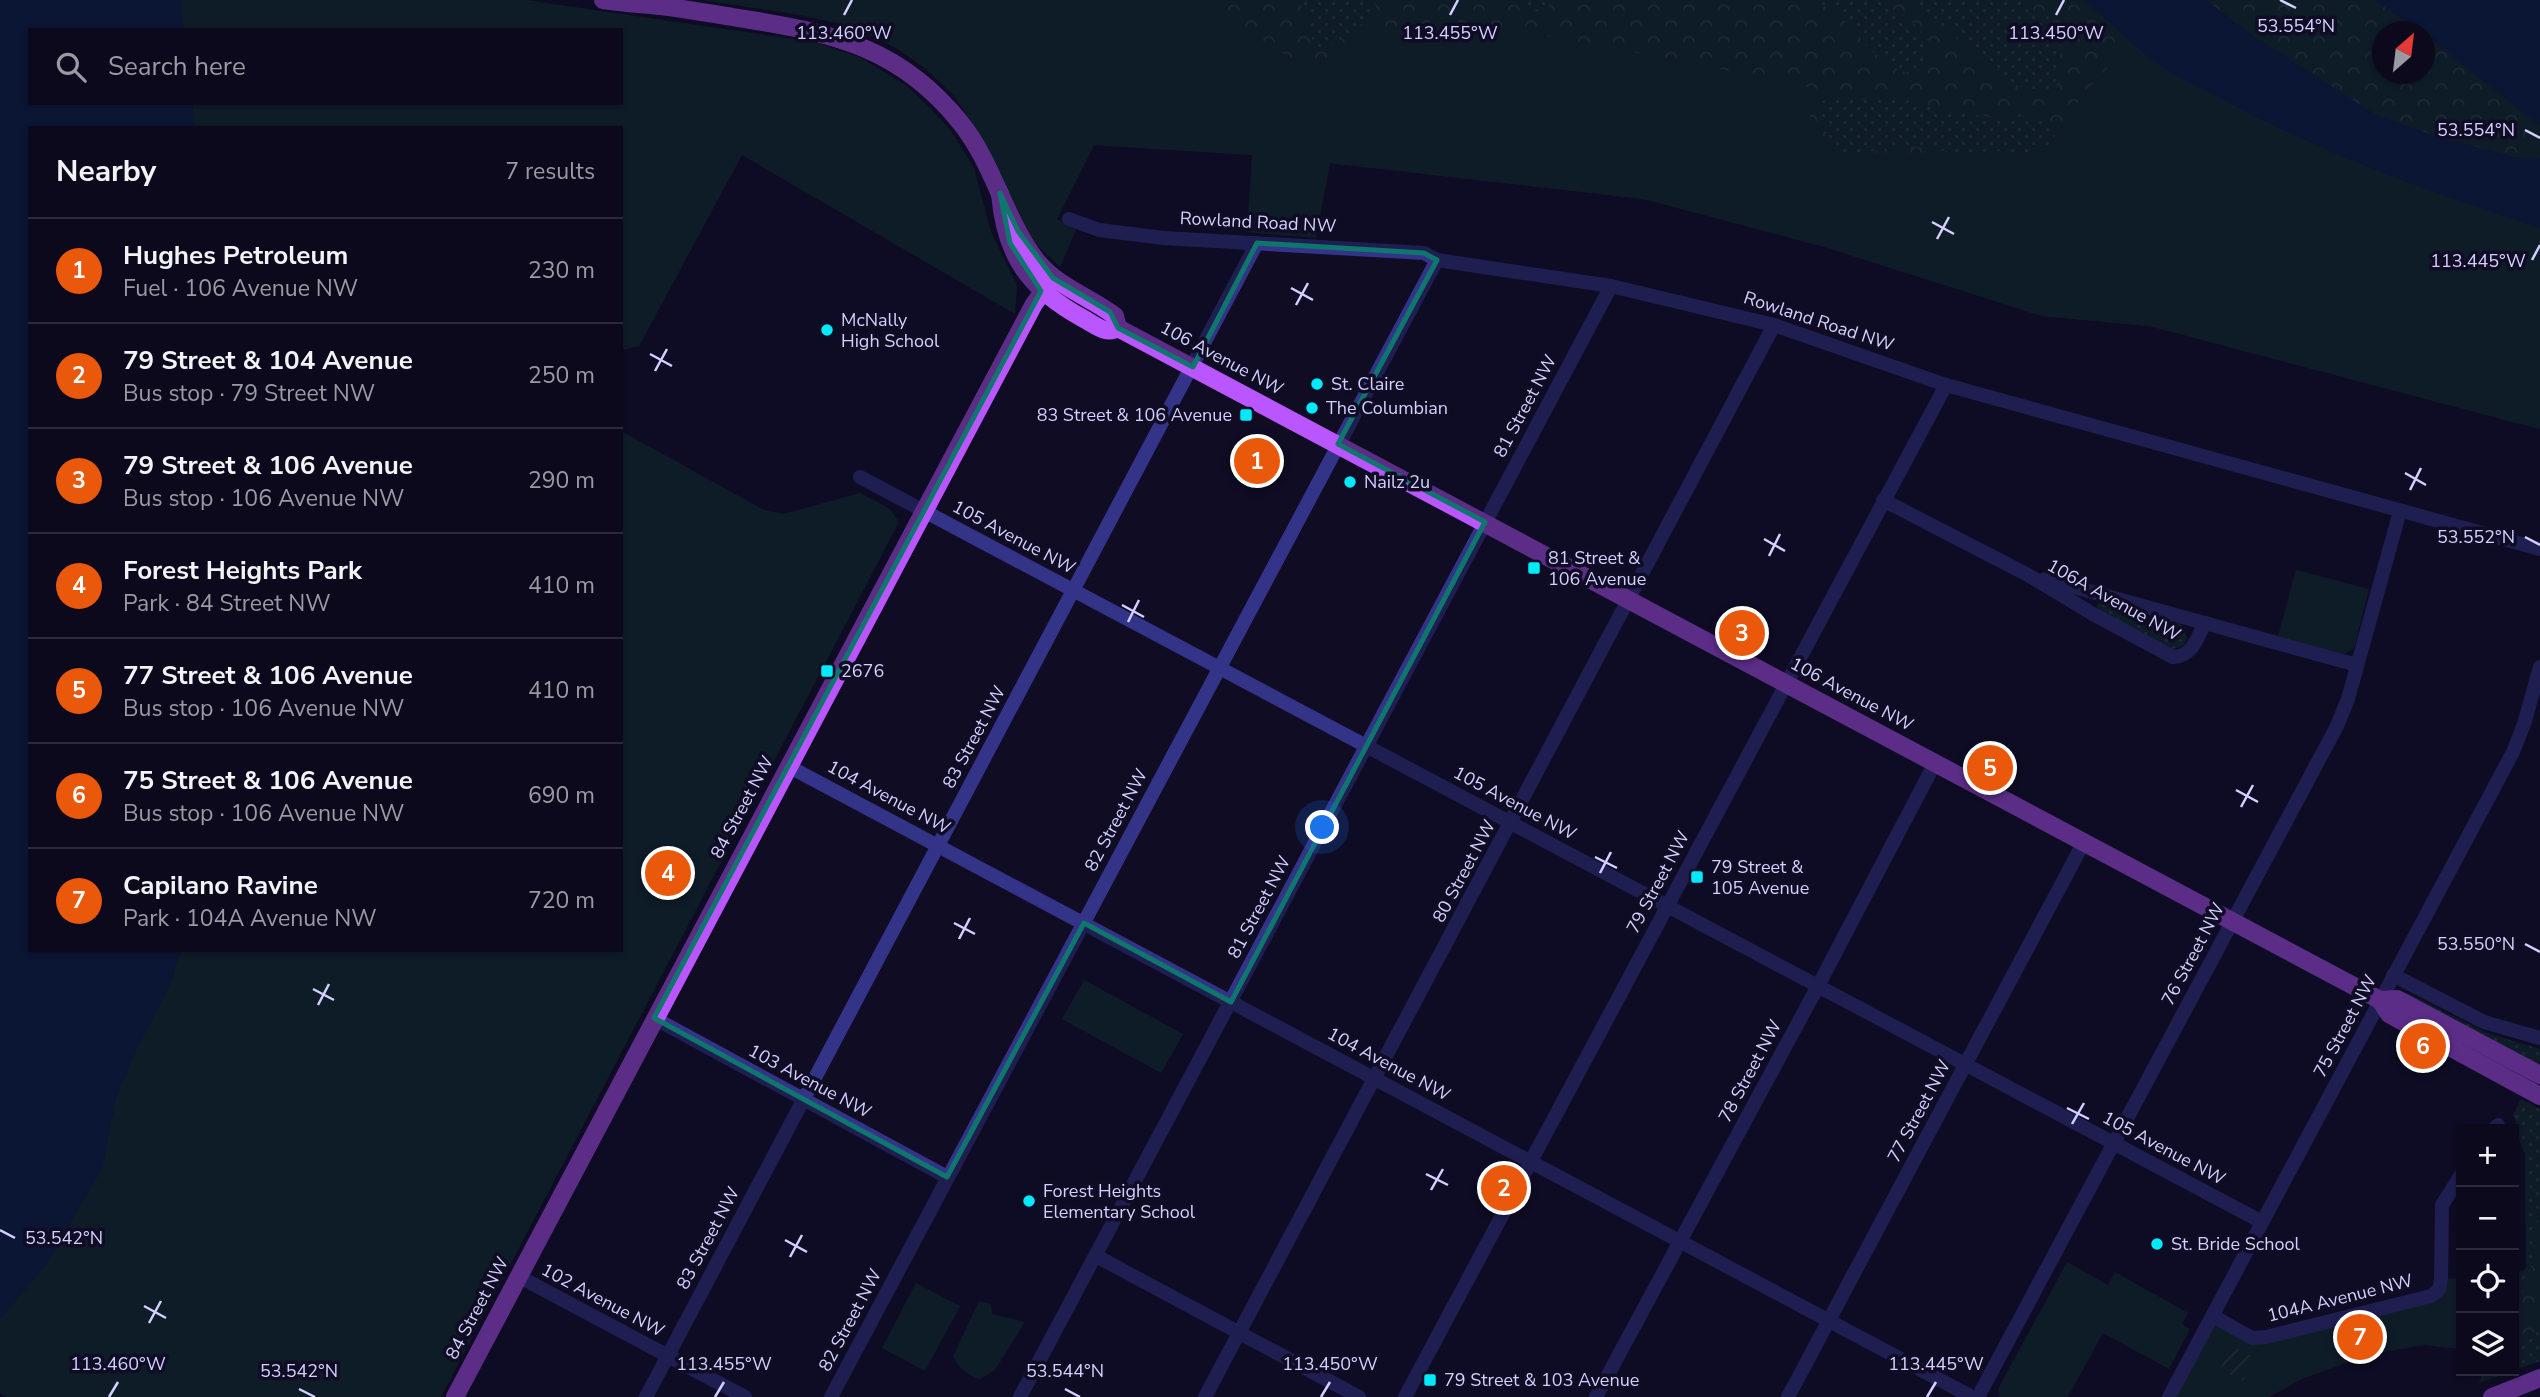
<!DOCTYPE html>
<html lang="en">
<head>
<meta charset="utf-8">
<style>
	:root { --surface:#0b091b; --page:#191728; --text:#f1f3f6; --muted:#9a9aa3; --line:#2b2a3a; --accent:#ea580c }
	body { margin:0; font-family:"Nunito Sans",sans-serif; background:var(--page); color:var(--text) }
	.controls { position:absolute; right:21px; bottom:21px; display:grid; overflow:hidden; border-radius:0px; box-shadow:0 2px 5px #0004 }
	.controls button { width:63px; height:63px; display:grid; place-items:center; padding:0; border:0; border-bottom:2px solid var(--line); background:var(--surface); color:var(--text); font:35px sans-serif }
	.compass { position:absolute; left:2372px; top:21px; width:63px; height:63px; border-radius:50%; background:var(--surface); box-shadow:0 2px 5px #0004; rotate:28deg }
	.you { position:absolute; left:1323px; top:828px; width:24px; height:24px; margin:-18px; border:5px solid #fff; border-radius:50%; background:#1a73e8; box-shadow:0 0 0 10px #1a73e833 }
	.badge { display:grid; place-items:center; width:46px; height:46px; border-radius:50%; background:var(--accent); color:#fff; font-size:23px; font-weight:700 }
	.pin { position:absolute; translate:-50% -50%; border:4px solid #fff; box-shadow:0 2px 7px #0006 }
	.list { margin:0; padding:0; list-style:none }
	h2 { display:flex; justify-content:space-between; align-items:center; height:91px; margin:0; padding:0 28px; font-size:30px }
	h2 small { font-size:23px; font-weight:400; color:var(--muted) }
	.list li { display:grid; grid-template-columns:46px 1fr auto; gap:21px; align-items:center; box-sizing:border-box; height:105px; padding:0 28px; border-top:2px solid var(--line) }
	.list b { display:block; font-size:26px; white-space:nowrap }
	.list p { margin:0; font-size:23px; white-space:nowrap; color:var(--muted) }
	.list em { font-size:23px; font-style:normal; color:var(--muted) }
	.icon { flex:none; width:38px; height:38px; fill:none; stroke:currentColor; stroke-width:2; stroke-linecap:round; stroke-linejoin:round }
	.map { position:relative; flex:none; width:2540px; height:1397px; overflow:hidden }
	.search { position:absolute; background:var(--surface); box-shadow:0 2px 5px #0004; left:28px; top:28px; width:595px; height:77px; display:flex; align-items:center; gap:18px; box-sizing:border-box; padding:0 24px; border-radius:0px; color:var(--muted); font-size:26px }
	.panel { position:absolute; background:var(--surface); box-shadow:0 2px 5px #0004; left:28px; top:126px; width:595px; height:826px; border-radius:0px }
	.map>svg:first-child { display:block }
</style>
</head>
<body>
<div class="map">
<svg width="2540" height="1397" viewBox="0 0 2540 1397">
	<defs>
		<pattern id="grass-dots" width="8" height="8" patternUnits="userSpaceOnUse" patternTransform="scale(1.75)"><rect width="8" height="8" fill="#0f2f2d"/><path d="M2 2h.1M6 6h.1" fill="none" stroke="#314c4c" stroke-width="1.8" stroke-linecap="round"/></pattern>
		<pattern id="forest-crowns" width="20" height="18" patternUnits="userSpaceOnUse" patternTransform="scale(1.75)"><rect width="20" height="18" fill="#0f2f2d"/><path d="M2 6a3 3 0 1 1 6 0M12 15a3 3 0 1 1 6 0" fill="none" stroke="#314c4c"/></pattern>
		<pattern id="garden-furrows" width="10" height="10" patternUnits="userSpaceOnUse" patternTransform="scale(1.75)"><rect width="10" height="10" fill="#0f2f2d"/><path d="M-1 1l2-2M0 10L10 0M9 11l2-2" fill="none" stroke="#314c4c"/></pattern>
	</defs>
	<rect width="100%" height="100%" fill="#0f0c24"/>
	<g fill="url(#grass-dots)">
		<polygon points="1200,0 2084,0 2085,93 2048,146 1998,163 1835,155 1309,70"/>
		<path d="M2101,602L2179,623L2184,629L2187,638C2184,647 2180,648 2170,649L2097,610V605Z"/>
		<polygon points="2405,992 2487,1033 2540,1049 2540,1066 2413,1000"/>
		<path d="M2521,1099L2540,1109V1361L2514,1370V1282L2518,1272L2523,1271L2526,1267L2525,1153C2517,1140 2520,1129 2513,1115Z"/>
		<polygon points="2483,1371 2513,1371 2479,1383"/>
	</g>
	<g fill="url(#forest-crowns)" fill-rule="evenodd">
		<path d="M704,0H1296L1310,14L1311,36L1319,51C1343,43 1360,27 1376,8L1374,0H1512L1540,13L1550,6L1544,0H1812L1835,11L1858,34L1869,49L1892,66L1912,76L1925,70L1926,53L1931,43L1911,21L1881,2L1905,0L1930,21L1951,31L1960,42L1973,46C1992,76 2014,89 2049,94L2059,81L2061,39L2049,14L2033,11L2020,0H2084L2157,63L2283,132L2365,167L2430,192L2540,228V429L2150,326L2042,316L1825,247L1644,199L1330,163L1252,155L1094,145L1001,176C987,149 974,120 955,96C931,67 883,36 848,25C802,12 751,8 704,0ZM1826,96C1839,98 1851,96 1864,100L1873,96L1880,100L1894,96L1943,111L2005,119L2019,114L2062,126L2048,146L2029,153L2001,151L1958,153L1905,145L1874,151L1841,153L1833,145L1817,112Z"/>
		<polygon points="2206,0 2374,0 2421,31 2382,32 2382,74 2424,74 2425,34 2540,126 2540,159 2512,157 2439,137 2377,116 2250,34"/>
		<polygon points="2540,1202 2540,1330 2514,1342 2514,1316 2530,1271"/>
	</g>
	<g fill="#0f2f2d">
		<polygon points="180,0 526,0 814,42 861,58 907,86 936,114 951,131 974,168 991,232 1017,285 1015,314 742,155 639,346 621,350 621,128 195,128 192,103 621,103 621,30 183,30"/>
		<path d="M704,0H1200L1309,70L1377,29L1558,37L1817,89L1808,113L1836,155L1998,163L2048,146L2085,93L2132,41C2140,48 2147,56 2156,62C2178,79 2206,90 2230,103C2329,156 2434,193 2540,228V429L2150,326L2042,316L1825,247L1644,199L1330,163L1316,238L1247,232L1252,155L1094,145L1057,219L1076,230L1060,267L1034,242L1024,227L978,131L954,96L927,70L898,49L850,26L800,15Z"/>
		<polygon points="621,431 764,510 784,514 860,493 890,509 899,522 441,1397 7,1397 0,1393 0,1319 46,1264 102,1168 115,1100 136,1050 170,985 181,950 621,950"/>
		<polygon points="2296,570 2369,589 2354,648 2344,654 2278,636"/>
		<polygon points="1084,980 1183,1034 1161,1073 1062,1019"/>
		<polygon points="2067,1262 2108,1285 2115,1272 2188,1313 2182,1324 2190,1329 2169,1369 2103,1333 2068,1397 2000,1397 1998,1389"/>
		<polygon points="2461,1278 2461,1349 2424,1345 2368,1355 2302,1379 2269,1397 2169,1397 2213,1316 2252,1338 2431,1296 2441,1279"/>
		<polygon points="916,1283 960,1306 925,1371 882,1348"/>
		<path d="M979,1301L991,1304L992,1314L1025,1322L995,1370L980,1379C966,1374 960,1369 953,1356Z"/>
	</g>
	<polygon fill="url(#garden-furrows)" points="2231,1346 2254,1357 2243,1381 2220,1370"/>
	<g fill="#072148">
		<polygon points="0,0 180,0 183,30 30,30 30,103 192,103 195,128 30,128 30,950 181,950 170,985 136,1050 115,1100 102,1168 46,1264 0,1319"/>
		<path d="M2084,0H2206L2250,34L2377,116L2439,137L2512,157L2540,159V228C2431,192 2328,156 2226,101C2203,89 2177,78 2156,63C2131,44 2108,20 2084,0Z"/>
		<polygon points="2374,0 2540,0 2540,126 2425,34 2424,32 2421,31"/>
	</g>
	<g fill="none" stroke-linecap="round" stroke-linejoin="round">
		<g stroke="#338" stroke-width="14">
			<polyline points="1069,219 1099,230 1164,238 1424,253 1437,260 1611,286 1774,325 1946,385 2540,549"/>
			<polyline points="860,477 2262,1222"/>
			<path d="M1883,500L2028,575L2093,614L2173,657C2192,657 2197,638 2205,623"/>
			<polyline points="2045,579 2357,665"/>
			<polyline points="788,766 1972,1397"/>
			<polyline points="2393,975 2484,1022 2540,1038"/>
			<polyline points="654,1018 947,1177"/>
			<polyline points="2494,1129 2498,1125"/>
			<polyline points="1096,1256 1359,1397"/>
			<polyline points="518,1276 745,1397"/>
			<polyline points="2213,1316 2252,1338 2266,1337 2431,1296 2439,1290 2441,1279 2442,1205 2461,1175"/>
			<polyline points="646,1397 1257,243"/>
			<polyline points="831,1397 1437,260"/>
			<polyline points="1020,1397 1611,286"/>
			<polyline points="1205,1397 1774,325"/>
			<polyline points="1405,1397 1946,385"/>
			<polyline points="1596,1397 1818,986 1935,763"/>
			<polyline points="1788,1397 2084,842"/>
			<polyline points="1978,1397 2337,726 2348,699 2400,511"/>
			<polyline points="2169,1397 2513,752 2524,724 2540,667"/>
		</g>
		<g stroke="#ba56ff" stroke-width="18">
			<path d="M603,0C623,3 642,4 661,6C691,10 721,15 751,20C838,34 902,50 960,122C994,164 1004,219 1037,261C1059,288 1089,296 1115,316L1118,328"/>
			<path d="M1000,193C1005,256 1029,289 1084,319C1095,325 1106,335 1118,328L2380,1000L2397,999L2540,1075"/>
			<polyline points="2380,1000 2389,1014 2540,1096"/>
			<polyline points="455,1397 1034,304 1053,278"/>
			<polyline points="2492,1397 2540,1378"/>
		</g>
	</g>
	<path d="M0 0H2540V1397H0ZM1000,193L1018,231L1053,278L1110,312L1118,328L1193,367L1257,243L1424,253L1437,260L1338,444L1485,522L1231,1002L1084,923L947,1177L654,1018L1041,291L1010,243Z" fill="#0f0c24" fill-opacity=".55" fill-rule="evenodd"/>
	<path fill="none" stroke="#0f766e" stroke-width="5" stroke-linejoin="round" d="M1000,193L1018,231L1053,278L1110,312L1118,328L1193,367L1257,243L1424,253L1437,260L1338,444L1485,522L1231,1002L1084,923L947,1177L654,1018L1041,291L1010,243Z"/>
	<path fill="none" stroke="#d3cfff" stroke-width="2.5" d="M2280,0L2296,8M844,15L852,0M1450,15L1458,0M2056,15L2064,0M2525,130L2540,138M1932,222L1954,234M1937,239L1949,217M2532,260L2540,245M1291,288L1313,300M1296,305L1308,283M650,354L672,366M655,371L667,349M2405,473L2426,485M2410,490L2421,468M2525,537L2540,545M1764,539L1785,551M1769,556L1780,534M1122,605L1144,617M1128,622L1139,600M2236,790L2258,802M2241,807L2253,785M1595,857L1617,868M1600,873L1611,852M954,923L975,934M959,939L970,918M2525,944L2540,952M313,989L334,1000M318,1005L329,984M2067,1108L2089,1119M2072,1124L2084,1103M1426,1174L1448,1185M1431,1190L1443,1169M0,1230L15,1238M785,1240L807,1252M790,1257L802,1235M144,1306L166,1318M149,1323L161,1301M299,1389L315,1397M1065,1389L1080,1397M109,1397L118,1382M715,1397L724,1382M1321,1397L1330,1382M1927,1397L1936,1382"/>
	<g fill="#00eafa" stroke="#0f0c24" stroke-width="2.5">
		<circle cx="827" cy="330" r="7"/>
		<circle cx="1317" cy="384" r="7"/>
		<circle cx="1312" cy="408" r="7"/>
		<rect x="1239" y="408" width="14" height="14" rx="3.5"/>
		<circle cx="1350" cy="482" r="7"/>
		<rect x="1527" y="561" width="14" height="14" rx="3.5"/>
		<rect x="820" y="664" width="14" height="14" rx="3.5"/>
		<rect x="1690" y="870" width="14" height="14" rx="3.5"/>
		<circle cx="1029" cy="1201" r="7"/>
		<circle cx="2157" cy="1244" r="7"/>
		<rect x="1423" y="1373" width="14" height="14" rx="3.5"/>
	</g>
	<g text-anchor="middle" stroke-width="7" stroke-linejoin="round" paint-order="stroke">
		<g font-size="18" fill="#d3cfff" stroke="#0f0c24">
			<text transform="translate(1258 222) rotate(3)" y="6">Rowland Road NW</text>
			<text transform="translate(1819 321) rotate(18)" y="6">Rowland Road NW</text>
			<text transform="translate(1222 358) rotate(28)" y="6">106 Avenue NW</text>
			<text transform="translate(1525 406) rotate(-62)" y="6">81 Street NW</text>
			<text transform="translate(1014 537) rotate(28)" y="6">105 Avenue NW</text>
			<text transform="translate(2114 600) rotate(29)" y="6">106A Avenue NW</text>
			<text transform="translate(1852 694) rotate(28)" y="6">106 Avenue NW</text>
			<text transform="translate(974 737) rotate(-62)" y="6">83 Street NW</text>
			<text transform="translate(889 797) rotate(28)" y="6">104 Avenue NW</text>
			<text transform="translate(1515 803) rotate(28)" y="6">105 Avenue NW</text>
			<text transform="translate(742 807) rotate(-62)" y="6">84 Street NW</text>
			<text transform="translate(1116 820) rotate(-62)" y="6">82 Street NW</text>
			<text transform="translate(1464 871) rotate(-62)" y="6">80 Street NW</text>
			<text transform="translate(1658 882) rotate(-62)" y="6">79 Street NW</text>
			<text transform="translate(1259 907) rotate(-62)" y="6">81 Street NW</text>
			<text transform="translate(2193 954) rotate(-62)" y="6">76 Street NW</text>
			<text transform="translate(2345 1026) rotate(-62)" y="6">75 Street NW</text>
			<text transform="translate(1389 1064) rotate(28)" y="6">104 Avenue NW</text>
			<text transform="translate(1750 1071) rotate(-62)" y="6">78 Street NW</text>
			<text transform="translate(810 1081) rotate(28)" y="6">103 Avenue NW</text>
			<text transform="translate(1919 1111) rotate(-62)" y="6">77 Street NW</text>
			<text transform="translate(2164 1148) rotate(28)" y="6">105 Avenue NW</text>
			<text transform="translate(708 1238) rotate(-62)" y="6">83 Street NW</text>
			<text transform="translate(2340 1298) rotate(-14)" y="6">104A Avenue NW</text>
			<text transform="translate(603 1300) rotate(28)" y="6">102 Avenue NW</text>
			<text transform="translate(477 1308) rotate(-62)" y="6">84 Street NW</text>
			<text transform="translate(850 1320) rotate(-62)" y="6">82 Street NW</text>
		</g>
		<g font-size="18" fill="#d3cfff" stroke="#0f0c24" text-anchor="start">
			<text x="841" y="326">McNally<tspan x="841" dy="21">High School</tspan></text>
			<text x="1331" y="390">St. Claire</text>
			<text x="1326" y="414">The Columbian</text>
			<text x="1232" y="421" text-anchor="end">83 Street &amp; 106 Avenue</text>
			<text x="1364" y="488">Nailz 2u</text>
			<text x="1548" y="564">81 Street &amp;<tspan x="1548" dy="21">106 Avenue</tspan></text>
			<text x="841" y="677">2676</text>
			<text x="1711" y="873">79 Street &amp;<tspan x="1711" dy="21">105 Avenue</tspan></text>
			<text x="1043" y="1197">Forest Heights<tspan x="1043" dy="21">Elementary School</tspan></text>
			<text x="2171" y="1250">St. Bride School</text>
			<text x="1444" y="1386">79 Street &amp; 103 Avenue</text>
		</g>
	</g>
	<g font-size="18" text-anchor="middle" fill="#d3cfff" stroke="#0f0c24" stroke-width="7" stroke-linejoin="round" paint-order="stroke">
		<text x="2296" y="32">53.554°N</text>
		<text x="844" y="39">113.460°W</text>
		<text x="1450" y="39">113.455°W</text>
		<text x="2056" y="39">113.450°W</text>
		<text x="2476" y="136">53.554°N</text>
		<text x="2478" y="267">113.445°W</text>
		<text x="2476" y="543">53.552°N</text>
		<text x="2476" y="950">53.550°N</text>
		<text x="64" y="1244">53.542°N</text>
		<text x="118" y="1370">113.460°W</text>
		<text x="724" y="1370">113.455°W</text>
		<text x="1330" y="1370">113.450°W</text>
		<text x="1936" y="1370">113.445°W</text>
		<text x="299" y="1377">53.542°N</text>
		<text x="1065" y="1377">53.544°N</text>
	</g>
</svg>
<div class="controls">
<button>+</button>
<button>−</button>
<button><svg class="icon" aria-label="locate" viewBox="0 0 24 24"><circle cx="12" cy="12" r="6"/><path d="M12 2v4M12 18v4M2 12h4M18 12h4"/></svg></button>
<button><svg class="icon" aria-label="layers" viewBox="0 0 24 24"><path d="M12 4l9 5-9 5-9-5zM3 14l9 5 9-5"/></svg></button>
</div>
<svg class="compass" viewBox="-18 -18 36 36"><path d="M0-13l5 13h-10z" fill="#e53935"/><path d="M0 13l5-13h-10z" fill="#9a9aa3"/></svg>
<div class="you"></div>
<div class="pin badge" style="left:1257px;top:461px">1</div>
<div class="pin badge" style="left:1504px;top:1188px">2</div>
<div class="pin badge" style="left:1742px;top:633px">3</div>
<div class="pin badge" style="left:668px;top:873px">4</div>
<div class="pin badge" style="left:1990px;top:768px">5</div>
<div class="pin badge" style="left:2423px;top:1046px">6</div>
<div class="pin badge" style="left:2360px;top:1337px">7</div>
<div class="search"><svg class="icon" aria-label="search" viewBox="0 0 24 24"><circle cx="10" cy="10" r="6"/><path d="M15 15l6 6"/></svg>Search here</div>
<section class="panel">
<h2>Nearby<small>7 results</small></h2>
<ul class="list">
<li><span class="badge">1</span><div><b>Hughes Petroleum</b><p>Fuel · 106 Avenue NW</p></div><em>230 m</em></li>
<li><span class="badge">2</span><div><b>79 Street &amp; 104 Avenue</b><p>Bus stop · 79 Street NW</p></div><em>250 m</em></li>
<li><span class="badge">3</span><div><b>79 Street &amp; 106 Avenue</b><p>Bus stop · 106 Avenue NW</p></div><em>290 m</em></li>
<li><span class="badge">4</span><div><b>Forest Heights Park</b><p>Park · 84 Street NW</p></div><em>410 m</em></li>
<li><span class="badge">5</span><div><b>77 Street &amp; 106 Avenue</b><p>Bus stop · 106 Avenue NW</p></div><em>410 m</em></li>
<li><span class="badge">6</span><div><b>75 Street &amp; 106 Avenue</b><p>Bus stop · 106 Avenue NW</p></div><em>690 m</em></li>
<li><span class="badge">7</span><div><b>Capilano Ravine</b><p>Park · 104A Avenue NW</p></div><em>720 m</em></li>
</ul>
</section>
</div>
</body>
</html>
